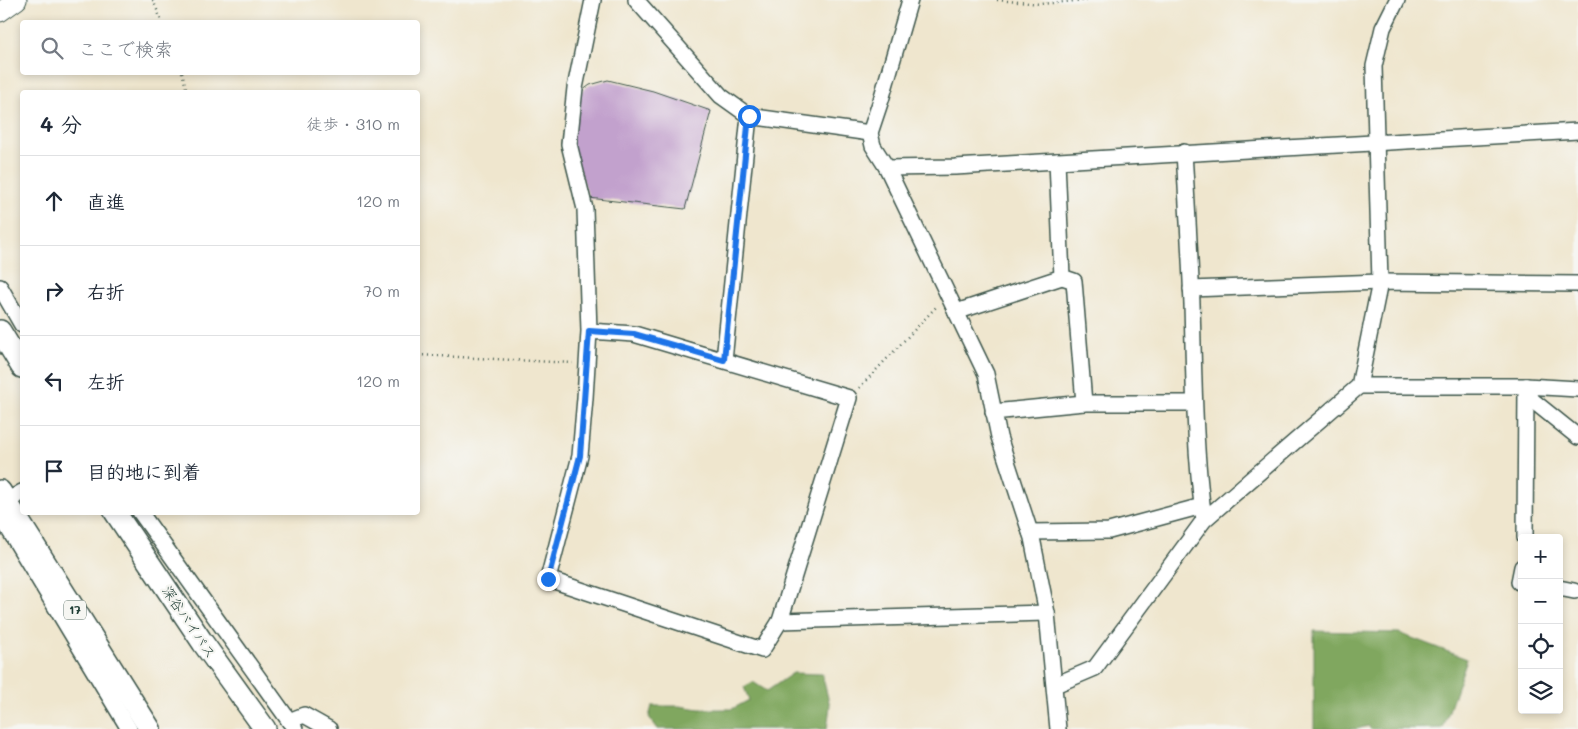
<!DOCTYPE html>
<html lang="ja">
<head>
<meta charset="utf-8">
<style>
	:root { --surface:#fff; --page:#f2f2f3; --text:#1f2937; --muted:#747a83; --line:#e0e1e3 }
	body { margin:0; font-family:Mali,"Klee One",sans-serif; background:var(--page); color:var(--text) }
	.controls { position:absolute; right:15px; bottom:15px; display:grid; overflow:hidden; border-radius:5px; box-shadow:0 2px 8px #0003 }
	.controls button { width:45px; height:45px; display:grid; place-items:center; padding:0; border:0; border-bottom:1px solid var(--line); background:var(--surface); color:var(--text); font:25px sans-serif }
	.stop { position:absolute; width:15px; height:15px; margin:-11px; border:4px solid #1a73e8; border-radius:50%; background:#fff }
	.stop.end { background:#1a73e8; border-color:#fff; box-shadow:0 1px 5px #0008 }
	.list { margin:0; padding:0; list-style:none }
	h2 { display:flex; justify-content:space-between; align-items:center; height:65px; margin:0; padding:0 20px; font-size:21px }
	h2 small { font-size:16px; font-weight:400; color:var(--muted) }
	.list li { display:grid; grid-template-columns:32px 1fr auto; gap:15px; align-items:center; box-sizing:border-box; height:90px; padding:0 20px; border-top:1px solid var(--line) }
	.list b { display:block; font-size:19px; white-space:nowrap }
	.list em { font-size:16px; font-style:normal; color:var(--muted) }
	.icon { flex:none; width:28px; height:28px; fill:none; stroke:currentColor; stroke-width:2; stroke-linecap:round; stroke-linejoin:round }
	.map { position:relative; flex:none; width:1578px; height:729px; overflow:hidden }
	.search { position:absolute; background:var(--surface); box-shadow:0 2px 8px #0003; left:20px; top:20px; width:400px; height:55px; display:flex; align-items:center; gap:12px; box-sizing:border-box; padding:0 18px; border-radius:5px; color:var(--muted); font-size:19px }
	.panel { position:absolute; background:var(--surface); box-shadow:0 2px 8px #0003; left:20px; top:90px; width:400px; height:425px; border-radius:5px }
	.map>svg:first-child { display:block }
</style>
</head>
<body>
<div class="map">
<svg width="1578" height="729" viewBox="0 0 1578 729">
	<rect width="100%" height="100%" fill="#f6f6f2"/>
	<filter id="ink" filterUnits="userSpaceOnUse"><feTurbulence type="fractalNoise" baseFrequency=".02" numOctaves="2"/><feDisplacementMap in="SourceGraphic" scale="10" xChannelSelector="R" yChannelSelector="G"/><feConvolveMatrix kernelMatrix="1 2 1 2 8 2 1 2 1" color-interpolation-filters="sRGB"/></filter>
	<filter id="wash" filterUnits="userSpaceOnUse"><feTurbulence type="fractalNoise" baseFrequency=".0096" numOctaves="4" result="noise"/><feDisplacementMap in="SourceGraphic" scale="20" xChannelSelector="R" yChannelSelector="G"/><feGaussianBlur stdDeviation="1.12" result="paint"/><feColorMatrix in="noise" values="0 0 0 0 0 0 0 0 0 0 0 0 0 0 0 0 0 1.4 0 .05"/><feComposite in="paint" operator="in"/></filter>
	<g filter="url(#wash)">
		<rect width="100%" height="100%" fill="#efe6ce"/>
		<g fill="#80a75e" stroke="#507249">
			<polygon points="1314,631 1399,633 1467,659 1443,728 1370,729 1369,726 1356,729 1314,729"/>
			<polygon points="793,673 822,674 830,706 827,729 658,729 649,717 652,706 679,706 700,709 732,709 749,700 744,687 753,682 767,691"/>
		</g>
		<g id="blocks">
			<polygon fill="#c2a1cd" points="608,80 653,91 711,111 685,209 589,198 570,143 575,96 590,85"/>
		</g>
	</g>
	<g filter="url(#ink)">
		<use href="#blocks" fill-opacity="0" stroke="#3e564b" stroke-width="1"/>
		<g fill="none" stroke-linecap="round" stroke-linejoin="round">
			<defs>
				<g id="minor">
					<polyline points="636,0 721,96 749,116 870,133"/>
					<polyline points="910,0 881,100 870,133 873,146 887,168 986,374 999,437 1032,538 1047,613 1058,729"/>
					<path d="M1184,152C1187,203 1190,253 1192,304C1194,376 1194,448 1204,520"/>
					<polyline points="1057,161 1062,277 1074,281 1084,403"/>
					<polyline points="887,168 955,167 1578,131"/>
					<polyline points="0,287 22,325"/>
					<polyline points="1191,289 1380,282 1578,284"/>
					<polyline points="956,312 1062,277"/>
					<polyline points="589,331 634,334 849,398 780,621 762,650 548,579 580,456 585,398 589,331 585,209 569,144 575,88 593,0"/>
					<polyline points="724,360 749,116"/>
					<polyline points="1359,386 1526,386 1578,389"/>
					<polyline points="1526,386 1532,400 1578,437"/>
					<polyline points="993,412 1084,403 1194,403"/>
					<polyline points="1,510 7,501 22,492"/>
					<polyline points="140,512 295,729"/>
					<polyline points="0,515 129,729"/>
					<polyline points="1030,532 1109,531 1202,506"/>
					<polyline points="1525,538 1526,386"/>
					<polyline points="1522,567 1519,582 1522,582"/>
					<polyline points="1559,588 1574,591"/>
					<polyline points="780,621 1047,613"/>
					<polyline points="1055,685 1095,668 1204,520 1359,386 1380,282 1374,66 1383,28 1397,0"/>
					<polyline points="289,721 304,715 329,729"/>
				</g>
				<polyline id="major" points="0,12 17,0"/>
				<g id="highway">
					<polyline points="0,331 22,367"/>
					<polyline points="0,491 150,729"/>
					<polyline points="115,512 203,643 265,729"/>
				</g>
			</defs>
			<use href="#minor" stroke="#3e564b" stroke-width="18"/>
			<use href="#major" stroke="#3e564b" stroke-width="21"/>
			<use href="#highway" stroke="#3e564b" stroke-width="24"/>
			<g stroke="#3e564b" stroke-width="2.5" stroke-dasharray="1 4" stroke-linecap="butt">
				<polyline points="153,0 162,22"/>
				<polyline points="997,0 1040,4 1087,0"/>
				<polyline points="182,72 187,92"/>
				<polyline points="418,355 573,363"/>
				<polyline points="859,388 938,305"/>
			</g>
			<use href="#minor" stroke="#fff" stroke-width="15"/>
			<use href="#major" stroke="#fff" stroke-width="19"/>
			<use href="#highway" stroke="#fff" stroke-width="21"/>
		</g>
	</g>
	<g fill="none" stroke-linecap="round" stroke-linejoin="round" filter="url(#ink)">
		<polyline stroke="#1a73e8" stroke-width="6" points="548,579 580,456 589,331 634,334 724,360 749,116"/>
	</g>
	<g text-anchor="middle" stroke-width="4.5" stroke-linejoin="round" paint-order="stroke">
		<rect fill="#f6f6f2" stroke="#60746d" stroke-width="1" x="64" y="600.5" width="22" height="19" rx="4"/>
		<g font-size="12" font-weight="bold" fill="#1f3d34">
			<text x="75" y="614">17</text>
		</g>
		<g font-size="14" fill="#1f3d34" stroke="#f6f6f2">
			<text transform="translate(189 622) rotate(56)" y="5">深谷バイパス</text>
		</g>
	</g>
</svg>
<div class="controls">
<button>+</button>
<button>−</button>
<button><svg class="icon" aria-label="locate" viewBox="0 0 24 24"><circle cx="12" cy="12" r="6"/><path d="M12 2v4M12 18v4M2 12h4M18 12h4"/></svg></button>
<button><svg class="icon" aria-label="layers" viewBox="0 0 24 24"><path d="M12 4l9 5-9 5-9-5zM3 14l9 5 9-5"/></svg></button>
</div>
<div class="stop" style="left:749px;top:116px"></div>
<div class="stop end" style="left:548px;top:579px"></div>
<div class="search"><svg class="icon" aria-label="search" viewBox="0 0 24 24"><circle cx="10" cy="10" r="6"/><path d="M15 15l6 6"/></svg>ここで検索</div>
<section class="panel">
<h2>4 分<small>徒歩 · 310 m</small></h2>
<ul class="list">
<li><svg class="icon" aria-label="ahead" viewBox="0 0 24 24"><path d="M12 20V5M6 11l6-6 6 6"/></svg><div><b>直進</b></div><em>120 m</em></li>
<li><svg class="icon" aria-label="right" viewBox="0 0 24 24"><path d="M7 20v-9h11M14 6l5 5-5 5"/></svg><div><b>右折</b></div><em>70 m</em></li>
<li><svg class="icon" aria-label="left" viewBox="0 0 24 24"><path d="M17 20v-9H6M10 6l-5 5 5 5"/></svg><div><b>左折</b></div><em>120 m</em></li>
<li><svg class="icon" aria-label="arrive" viewBox="0 0 24 24"><path d="M6 21V4h12l-3 4 3 4H6"/></svg><div><b>目的地に到着</b></div></li>
</ul>
</section>
</div>
</body>
</html>
